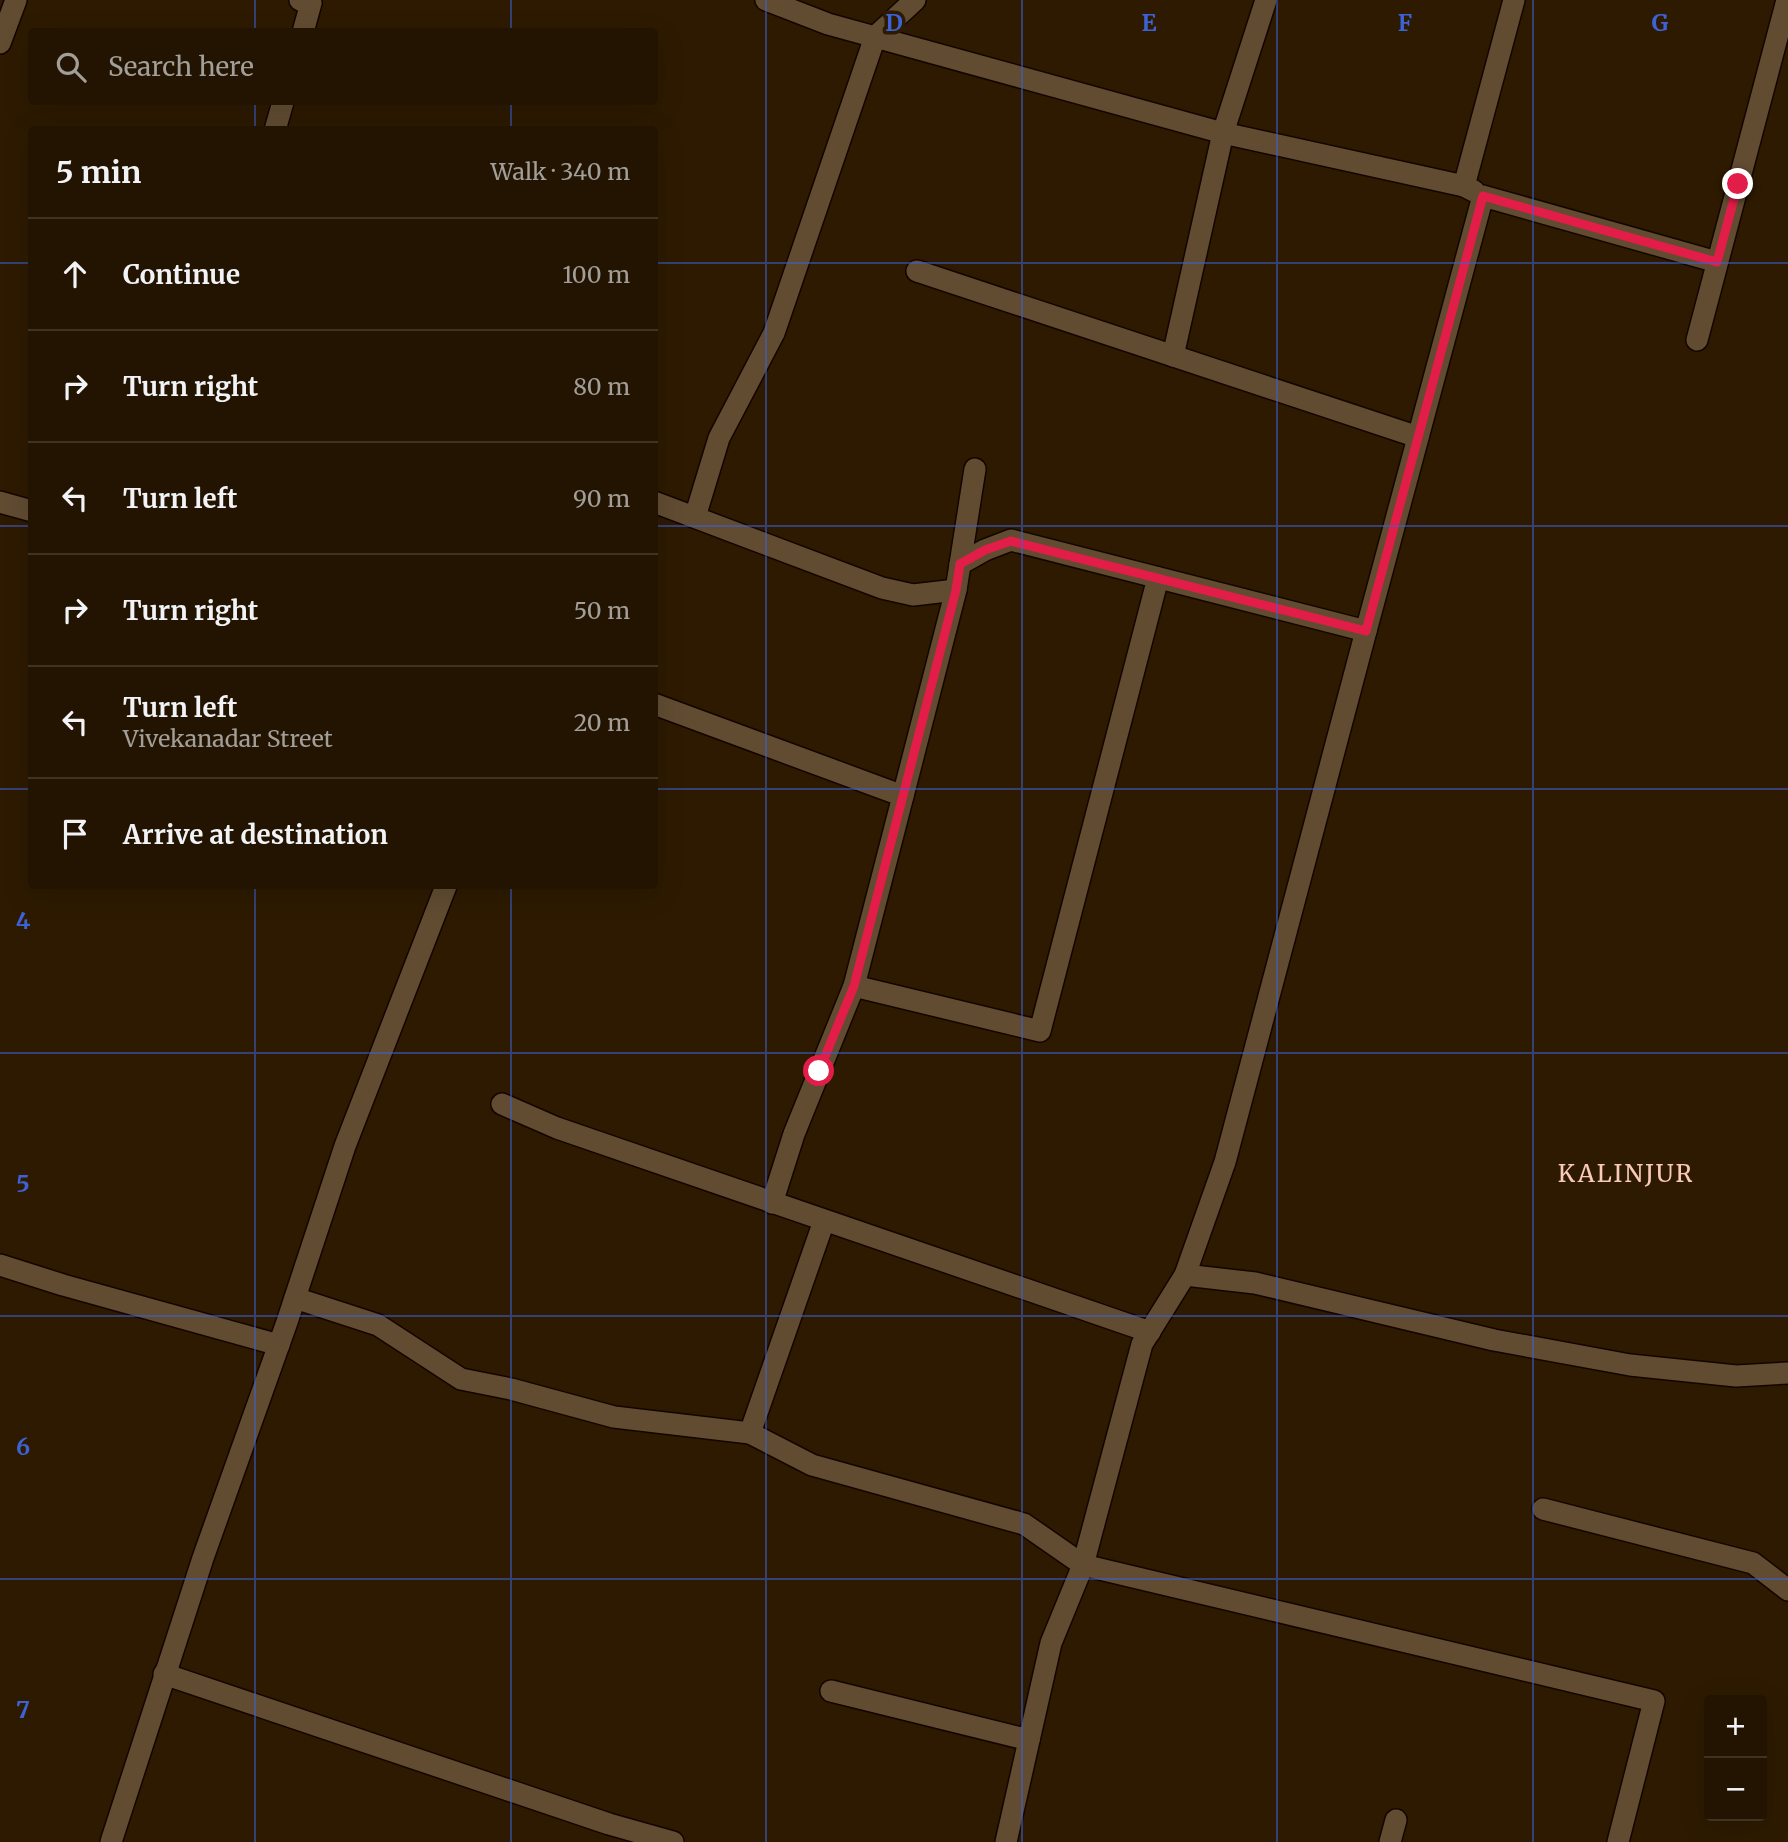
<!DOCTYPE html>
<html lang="en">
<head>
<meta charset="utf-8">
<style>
	:root { --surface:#221401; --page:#2a1d0b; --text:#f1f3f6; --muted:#a29e99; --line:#3f3323 }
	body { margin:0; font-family:Merriweather,serif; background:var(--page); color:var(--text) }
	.controls { position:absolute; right:21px; bottom:21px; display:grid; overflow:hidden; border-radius:7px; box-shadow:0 7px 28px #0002 }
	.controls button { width:63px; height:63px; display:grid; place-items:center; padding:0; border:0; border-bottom:2px solid var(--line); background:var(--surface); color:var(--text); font:35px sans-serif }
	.stop { position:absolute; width:21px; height:21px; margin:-16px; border:5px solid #e11d48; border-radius:50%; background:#fff }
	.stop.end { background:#e11d48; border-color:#fff; box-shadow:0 2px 7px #0008 }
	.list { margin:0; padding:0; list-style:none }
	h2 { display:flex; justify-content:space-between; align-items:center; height:91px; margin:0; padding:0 28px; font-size:30px }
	h2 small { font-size:23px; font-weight:400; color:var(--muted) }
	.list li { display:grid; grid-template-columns:46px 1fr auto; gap:21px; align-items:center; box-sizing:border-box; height:112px; padding:0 28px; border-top:2px solid var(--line) }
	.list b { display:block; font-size:26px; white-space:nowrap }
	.list p { margin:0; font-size:23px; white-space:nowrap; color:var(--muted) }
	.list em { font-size:23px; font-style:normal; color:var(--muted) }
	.icon { flex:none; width:38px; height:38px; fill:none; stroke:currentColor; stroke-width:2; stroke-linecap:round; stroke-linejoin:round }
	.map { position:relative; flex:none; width:1788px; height:1842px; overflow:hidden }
	.search { position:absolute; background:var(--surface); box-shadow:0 7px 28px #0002; left:28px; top:28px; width:630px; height:77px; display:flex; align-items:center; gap:18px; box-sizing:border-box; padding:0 24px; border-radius:7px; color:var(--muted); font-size:26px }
	.panel { position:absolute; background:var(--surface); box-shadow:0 7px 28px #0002; left:28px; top:126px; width:630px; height:763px; border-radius:7px }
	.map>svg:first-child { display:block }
</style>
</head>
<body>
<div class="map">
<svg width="1788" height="1842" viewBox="0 0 1788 1842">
	<rect width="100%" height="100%" fill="#2d1a01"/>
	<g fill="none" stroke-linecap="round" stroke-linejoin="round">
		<defs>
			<g id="minor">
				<polyline points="300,0 311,3 303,32"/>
				<polyline points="766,0 828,24 1223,133 1464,186"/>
				<polyline points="0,43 16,0"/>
				<polyline points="275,130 283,102"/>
				<polyline points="1474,191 1464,186 1514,0"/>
				<polyline points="917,271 1418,437"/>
				<polyline points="1697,340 1787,0"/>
				<polyline points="1173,356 1223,133 1266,0"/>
				<polyline points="0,502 32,511"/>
				<polyline points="654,502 882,588 913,595 956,590"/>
				<polyline points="695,517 719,438 774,333 875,37 915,0"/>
				<polyline points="960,564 985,550 1011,540 1366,631 1483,196 1717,262"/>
				<polyline points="654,704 903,796 956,590 975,469"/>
				<polyline points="854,986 1040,1031 1158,578"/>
				<polyline points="502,1104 557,1128 1150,1332"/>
				<polyline points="772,1203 794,1134 854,986 903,796"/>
				<polyline points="824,1221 750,1433 812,1465 1024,1524 1083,1565 1654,1701 1618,1842"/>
				<polyline points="0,1265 63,1285 279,1345"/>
				<polyline points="1185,1275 1255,1283 1494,1340 1630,1365 1736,1376 1788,1373"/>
				<polyline points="295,1298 378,1325 461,1379 511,1389 614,1417 750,1433"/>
				<polyline points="1543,1509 1753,1563 1788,1590"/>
				<polyline points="164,1674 609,1824 673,1842"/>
				<polyline points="831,1691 1029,1740"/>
				<polyline points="111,1842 203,1558 287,1322 345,1146 446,886"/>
				<polyline points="1006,1842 1051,1643 1083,1565 1142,1344 1185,1275 1225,1162 1366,631"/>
				<polyline points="1390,1842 1396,1820"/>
			</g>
		</defs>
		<use href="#minor" stroke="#140500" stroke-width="24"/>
		<use href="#minor" stroke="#614c32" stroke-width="21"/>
	</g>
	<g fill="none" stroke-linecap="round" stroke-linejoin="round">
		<polyline stroke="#e11d48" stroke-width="9" points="819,1071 854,986 956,590 960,564 985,550 1011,541 1366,631 1483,196 1717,262 1738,184"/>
	</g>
	<path fill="none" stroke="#3c63d6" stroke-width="2" stroke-opacity="0.55" d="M255,0V32M511,0V32M766,0V1842M1022,0V1842M1277,0V1842M1533,0V1842M255,102V130M511,102V130M0,263H32M654,263H1788M0,526H32M654,526H1788M0,789H32M654,789H1788M255,886V1842M511,886V1842M0,1053H1788M0,1316H1788M0,1579H1788"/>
	<g text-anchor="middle" stroke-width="7" stroke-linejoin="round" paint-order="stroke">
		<g font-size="24" letter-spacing="2" fill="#fac9bb" stroke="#2d1a01">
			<text x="1626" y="1182">KALINJUR</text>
		</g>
	</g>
	<g font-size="23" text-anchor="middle" font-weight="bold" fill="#3c63d6" stroke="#2d1a01" stroke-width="7" stroke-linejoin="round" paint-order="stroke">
		<text x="894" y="31">D</text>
		<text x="1149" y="31">E</text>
		<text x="1405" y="31">F</text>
		<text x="1660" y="31">G</text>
		<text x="23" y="929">4</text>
		<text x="23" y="1192">5</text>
		<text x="23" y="1455">6</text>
		<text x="23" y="1718">7</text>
	</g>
</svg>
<div class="controls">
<button>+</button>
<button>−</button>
</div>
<div class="stop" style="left:819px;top:1071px"></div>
<div class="stop end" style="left:1738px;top:184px"></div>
<div class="search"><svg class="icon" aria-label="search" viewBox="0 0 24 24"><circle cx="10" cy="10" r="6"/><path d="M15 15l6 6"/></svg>Search here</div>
<section class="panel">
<h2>5 min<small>Walk · 340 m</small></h2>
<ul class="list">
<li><svg class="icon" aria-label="ahead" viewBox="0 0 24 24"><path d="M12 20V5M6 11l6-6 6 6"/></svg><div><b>Continue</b></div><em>100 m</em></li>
<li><svg class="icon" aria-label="right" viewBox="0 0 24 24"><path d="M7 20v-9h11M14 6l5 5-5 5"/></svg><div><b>Turn right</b></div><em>80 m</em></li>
<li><svg class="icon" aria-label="left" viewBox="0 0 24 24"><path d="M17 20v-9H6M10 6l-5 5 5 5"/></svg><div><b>Turn left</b></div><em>90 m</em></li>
<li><svg class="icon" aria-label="right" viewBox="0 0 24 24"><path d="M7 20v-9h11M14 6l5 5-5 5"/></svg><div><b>Turn right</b></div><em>50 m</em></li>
<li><svg class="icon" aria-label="left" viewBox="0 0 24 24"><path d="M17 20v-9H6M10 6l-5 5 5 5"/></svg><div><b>Turn left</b><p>Vivekanadar Street</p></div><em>20 m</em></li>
<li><svg class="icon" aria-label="arrive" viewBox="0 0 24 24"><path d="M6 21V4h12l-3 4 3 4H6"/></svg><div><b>Arrive at destination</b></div></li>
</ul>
</section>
</div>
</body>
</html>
